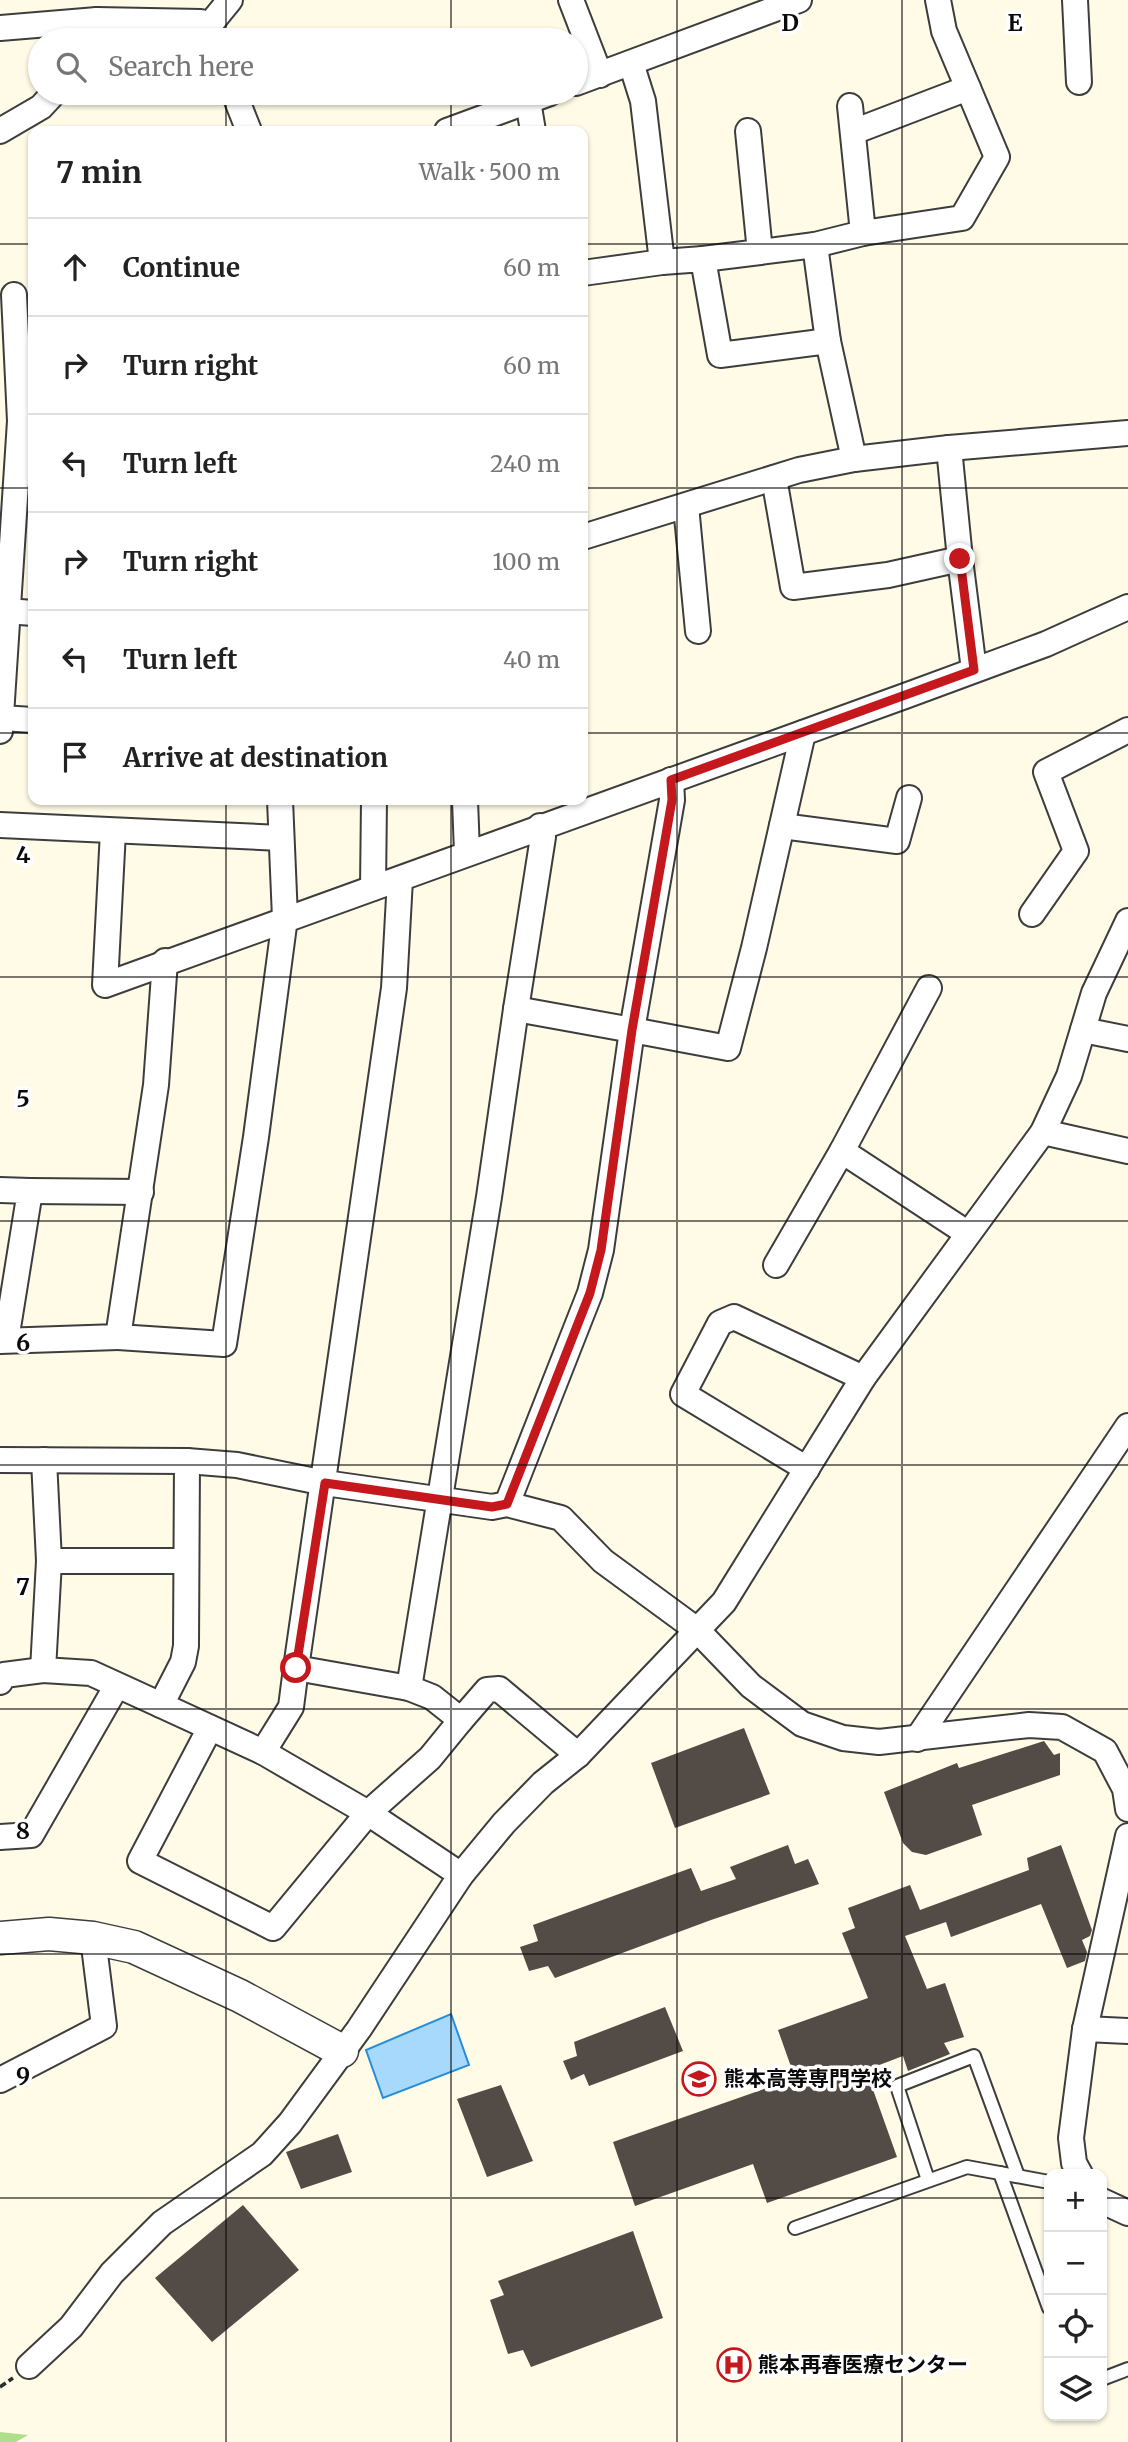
<!DOCTYPE html>
<html lang="en">
<head>
<meta charset="utf-8">
<style>
	:root { --surface:#fff; --page:#f2f2f2; --text:#222; --muted:#767676; --line:#e0e0e0 }
	body { margin:0; font-family:Merriweather,"Noto Sans JP",serif; background:var(--page); color:var(--text) }
	.controls { position:absolute; right:21px; bottom:21px; display:grid; overflow:hidden; border-radius:14px; box-shadow:0 2px 5px #0004 }
	.controls button { width:63px; height:63px; display:grid; place-items:center; padding:0; border:0; border-bottom:2px solid var(--line); background:var(--surface); color:var(--text); font:35px sans-serif }
	.stop { position:absolute; width:21px; height:21px; margin:-16px; border:5px solid #c4181c; border-radius:50%; background:#fff }
	.stop.end { background:#c4181c; border-color:#fff; box-shadow:0 2px 7px #0008 }
	.list { margin:0; padding:0; list-style:none }
	h2 { display:flex; justify-content:space-between; align-items:center; height:91px; margin:0; padding:0 28px; font-size:30px }
	h2 small { font-size:23px; font-weight:400; color:var(--muted) }
	.list li { display:grid; grid-template-columns:46px 1fr auto; gap:21px; align-items:center; box-sizing:border-box; height:98px; padding:0 28px; border-top:2px solid var(--line) }
	.list b { display:block; font-size:26px; white-space:nowrap }
	.list em { font-size:23px; font-style:normal; color:var(--muted) }
	.icon { flex:none; width:38px; height:38px; fill:none; stroke:currentColor; stroke-width:2; stroke-linecap:round; stroke-linejoin:round }
	.map { position:relative; flex:none; width:1128px; height:2442px; overflow:hidden }
	.search { position:absolute; background:var(--surface); box-shadow:0 2px 5px #0004; left:28px; top:28px; width:560px; height:77px; display:flex; align-items:center; gap:18px; box-sizing:border-box; padding:0 24px; border-radius:38px; color:var(--muted); font-size:26px }
	.panel { position:absolute; background:var(--surface); box-shadow:0 2px 5px #0004; left:28px; top:126px; width:560px; height:679px; border-radius:14px }
	.map>svg:first-child { display:block }
</style>
</head>
<body>
<div class="map">
<svg width="1128" height="2442" viewBox="0 0 1128 2442">
	<rect width="100%" height="100%" fill="#fffbe7"/>
	<polygon fill="#afde8c" points="0,2432 28,2435 16,2442 0,2442"/>
	<polygon fill="#a6d9fb" stroke="#288dd8" stroke-width="2" points="451,2014 469,2065 383,2098 366,2050"/>
	<g fill="#534b45">
		<polygon points="744,1728 770,1794 675,1828 651,1763"/>
		<polygon points="1044,1741 1054,1755 1060,1753 1060,1775 972,1805 982,1835 926,1855 912,1852 903,1843 884,1792 957,1763 959,1768"/>
		<polygon points="788,1845 795,1864 808,1859 819,1884 711,1920 555,1978 548,1966 529,1971 520,1947 538,1941 533,1925 691,1868 701,1891 736,1879 730,1867"/>
		<polygon points="1061,1845 1092,1930 1090,1936 1082,1940 1087,1952 1085,1961 1067,1968 1041,1904 951,1937 946,1922 905,1936 927,1989 945,1983 964,2037 944,2043 950,2054 908,2071 903,2056 866,2070 897,2157 767,2203 753,2164 635,2206 613,2142 795,2078 778,2030 868,1998 842,1933 855,1928 848,1908 910,1885 920,1910 1029,1870 1027,1858"/>
		<polygon points="665,2007 683,2051 589,2086 584,2074 571,2080 563,2061 577,2056 574,2042"/>
		<polygon points="501,2085 533,2161 487,2177 457,2099"/>
		<polygon points="338,2134 352,2172 301,2189 286,2152"/>
		<polygon points="243,2205 299,2270 212,2342 155,2278"/>
		<polygon points="633,2231 663,2318 531,2367 523,2350 508,2354 490,2300 504,2295 498,2281"/>
	</g>
	<g fill="none" stroke-linecap="round" stroke-linejoin="round">
		<defs>
			<g id="service">
				<polyline points="1000,2173 1049,2308"/>
				<polyline points="928,2180 897,2086 974,2056 1018,2176"/>
				<polyline points="795,2228 967,2167 1049,2182"/>
				<polyline points="1102,2379 1128,2369"/>
			</g>
			<g id="minor">
				<polyline points="571,0 600,75"/>
				<polyline points="938,0 944,31 968,88"/>
				<polyline points="1075,0 1079,82"/>
				<polyline points="0,28 97,20"/>
				<polyline points="97,40 97,20 201,22 208,27"/>
				<polyline points="214,40 208,27 230,0"/>
				<polyline points="576,83 799,0"/>
				<polyline points="234,93 249,131"/>
				<polyline points="528,101 533,131"/>
				<polyline points="0,131 41,107 54,93"/>
				<polyline points="447,131 550,93"/>
				<polyline points="853,132 968,88 997,157 962,218 863,233"/>
				<polyline points="815,245 863,233 850,106"/>
				<polyline points="760,252 815,245 828,341"/>
				<polyline points="703,259 760,252 748,131"/>
				<polyline points="583,273 662,262 643,101 631,63"/>
				<polyline points="949,448 1128,433"/>
				<polyline points="854,459 949,448 960,559"/>
				<polyline points="774,478 793,587 888,575 960,559 974,670"/>
				<polyline points="686,506 698,631"/>
				<polyline points="583,537 799,470 854,459 828,341 720,355 703,259 662,262"/>
				<polyline points="7,611 33,613"/>
				<polyline points="1,718 33,720"/>
				<polyline points="0,731 20,421 14,295"/>
				<polyline points="465,800 467,853"/>
				<polyline points="0,825 281,838"/>
				<polyline points="782,826 897,841 909,798"/>
				<polyline points="113,831 105,985 905,696 1046,644 1128,607"/>
				<polyline points="400,879 394,988 296,1668 409,1688 432,1697 461,1720 487,1690 499,1689 578,1755"/>
				<polyline points="373,888 374,800"/>
				<polyline points="1032,914 1076,851 1046,772 1128,730"/>
				<polyline points="929,988 842,1151 967,1233"/>
				<polyline points="516,1009 543,837 540,826"/>
				<polyline points="1083,1030 1128,1039"/>
				<polyline points="1043,1132 1128,1151"/>
				<polyline points="0,1190 30,1191 6,1340"/>
				<polyline points="30,1191 141,1192"/>
				<polyline points="776,1265 842,1151"/>
				<polyline points="118,1337 224,1344 256,1137 285,918 280,800"/>
				<polyline points="0,1341 118,1337 156,1085 165,961"/>
				<polyline points="0,1460 187,1461 237,1465 325,1483 492,1507 507,1504 590,1293 601,1250 632,1030 728,1048 754,948 803,733"/>
				<polyline points="44,1460 49,1561 186,1561"/>
				<polyline points="187,1461 186,1646 183,1662 161,1705 263,1752"/>
				<polyline points="807,1469 683,1394 720,1323 734,1317 863,1378"/>
				<polyline points="507,1504 561,1518 603,1561 697,1630 751,1686 802,1724 843,1738 879,1742 1029,1725 1062,1727 1105,1751 1125,1789 1128,1809"/>
				<polyline points="49,1561 43,1670 91,1673 161,1705"/>
				<polyline points="0,1682 4,1675 43,1670"/>
				<polyline points="409,1688 489,1197 516,1009 632,1030 672,800 671,780"/>
				<polyline points="210,1728 140,1861 273,1928 368,1813 263,1752 291,1707 296,1668"/>
				<polyline points="917,1739 1128,1426"/>
				<polyline points="0,1837 31,1835 116,1687"/>
				<polyline points="461,1875 368,1813 430,1758 461,1720"/>
				<polyline points="1085,2029 1128,2031"/>
				<polyline points="0,2080 104,2026 93,1938"/>
				<polyline points="1080,2174 1074,2163 1071,2138 1085,2029 1128,1836"/>
				<polyline points="1102,2201 1128,2213"/>
				<polyline points="29,2366 71,2327 112,2273 162,2223 262,2154 290,2123 359,2029 461,1875 504,1823 543,1783 578,1755 724,1602 863,1378 1043,1132 1069,1076 1094,993 1128,921"/>
			</g>
			<polyline id="tertiary" points="0,1938 49,1934 93,1938 134,1947 240,1996 342,2051"/>
		</defs>
		<use href="#service" stroke="#3d3d3d" stroke-width="16"/>
		<use href="#minor" stroke="#3d3d3d" stroke-width="28"/>
		<use href="#tertiary" stroke="#3d3d3d" stroke-width="35"/>
		<polyline stroke="#2c2c2c" stroke-width="3.5" stroke-dasharray="7 3.5" stroke-linecap="butt" points="0,2387 13,2378"/>
		<use href="#service" stroke="#fff" stroke-width="12"/>
		<use href="#minor" stroke="#fff" stroke-width="24"/>
		<use href="#tertiary" stroke="#fff" stroke-width="32"/>
	</g>
	<g fill="none" stroke-linecap="round" stroke-linejoin="round">
		<polyline stroke="#c4181c" stroke-width="9" points="296,1668 325,1483 492,1507 507,1504 590,1293 601,1250 632,1030 672,800 671,780 974,670 960,559"/>
	</g>
	<path fill="none" stroke="#0a0a0a" stroke-width="2" stroke-opacity="0.55" d="M226,0V40M451,0V40M677,0V2442M902,0V2442M226,93V131M451,93V131M0,244H33M583,244H1128M0,488H33M583,488H1128M0,733H33M583,733H1128M226,800V2442M451,800V2442M0,977H1128M0,1221H1128M0,1465H1128M0,1709H1128M0,1954H1128M0,2198H1049M1102,2198H1128"/>
	<defs>
		<symbol id="university-ring" viewBox="-11 -11 22 22"><circle r="9.5" fill="#fff" stroke="#c4181c" stroke-width="1.5"/><path d="M0-5L7-2L0 1L-7-2ZM-4 1L0 2.5L4 1V4Q0 6-4 4Z" fill="#c4181c"/></symbol>
		<symbol id="hospital-ring" viewBox="-11 -11 22 22"><circle r="9.5" fill="#fff" stroke="#c4181c" stroke-width="1.5"/><path d="M-5-5h3v3.5h4V-5h3V5h-3V1.5h-4V5h-3Z" fill="#c4181c"/></symbol>
	</defs>
	<g fill-rule="evenodd">
		<use href="#university-ring" x="680" y="2060" width="38" height="38"/>
		<use href="#hospital-ring" x="715" y="2346" width="38" height="38"/>
	</g>
	<g text-anchor="middle" stroke-width="7" stroke-linejoin="round" paint-order="stroke">
		<g font-size="21" font-weight="bold" fill="#0a0a0a" stroke="#fff" text-anchor="start">
			<text x="724" y="2086">熊本高等専門学校</text>
			<text x="758" y="2372">熊本再春医療センター</text>
		</g>
	</g>
	<g font-size="23" text-anchor="middle" font-weight="bold" fill="#0a0a0a" stroke="#fff" stroke-width="7" stroke-linejoin="round" paint-order="stroke">
		<text x="790" y="31">D</text>
		<text x="1015" y="31">E</text>
		<text x="23" y="863">4</text>
		<text x="23" y="1107">5</text>
		<text x="23" y="1351">6</text>
		<text x="23" y="1595">7</text>
		<text x="23" y="1839">8</text>
		<text x="23" y="2084">9</text>
	</g>
</svg>
<div class="controls">
<button>+</button>
<button>−</button>
<button><svg class="icon" aria-label="locate" viewBox="0 0 24 24"><circle cx="12" cy="12" r="6"/><path d="M12 2v4M12 18v4M2 12h4M18 12h4"/></svg></button>
<button><svg class="icon" aria-label="layers" viewBox="0 0 24 24"><path d="M12 4l9 5-9 5-9-5zM3 14l9 5 9-5"/></svg></button>
</div>
<div class="stop" style="left:296px;top:1668px"></div>
<div class="stop end" style="left:960px;top:559px"></div>
<div class="search"><svg class="icon" aria-label="search" viewBox="0 0 24 24"><circle cx="10" cy="10" r="6"/><path d="M15 15l6 6"/></svg>Search here</div>
<section class="panel">
<h2>7 min<small>Walk · 500 m</small></h2>
<ul class="list">
<li><svg class="icon" aria-label="ahead" viewBox="0 0 24 24"><path d="M12 20V5M6 11l6-6 6 6"/></svg><div><b>Continue</b></div><em>60 m</em></li>
<li><svg class="icon" aria-label="right" viewBox="0 0 24 24"><path d="M7 20v-9h11M14 6l5 5-5 5"/></svg><div><b>Turn right</b></div><em>60 m</em></li>
<li><svg class="icon" aria-label="left" viewBox="0 0 24 24"><path d="M17 20v-9H6M10 6l-5 5 5 5"/></svg><div><b>Turn left</b></div><em>240 m</em></li>
<li><svg class="icon" aria-label="right" viewBox="0 0 24 24"><path d="M7 20v-9h11M14 6l5 5-5 5"/></svg><div><b>Turn right</b></div><em>100 m</em></li>
<li><svg class="icon" aria-label="left" viewBox="0 0 24 24"><path d="M17 20v-9H6M10 6l-5 5 5 5"/></svg><div><b>Turn left</b></div><em>40 m</em></li>
<li><svg class="icon" aria-label="arrive" viewBox="0 0 24 24"><path d="M6 21V4h12l-3 4 3 4H6"/></svg><div><b>Arrive at destination</b></div></li>
</ul>
</section>
</div>
</body>
</html>
